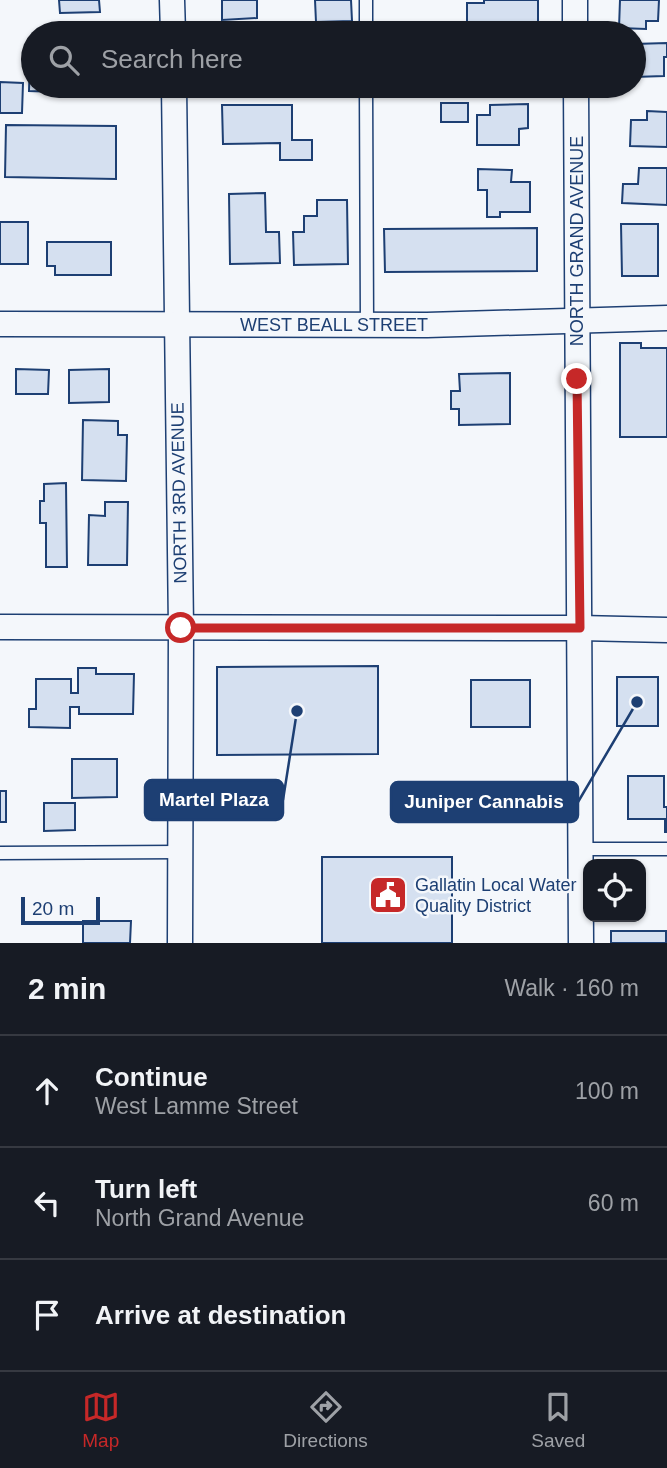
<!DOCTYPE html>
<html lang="en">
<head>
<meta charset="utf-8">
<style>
	:root { --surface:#171b24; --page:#20242c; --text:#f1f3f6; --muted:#9ea1a6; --line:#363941; --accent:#c62828 }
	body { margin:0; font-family:Arial,sans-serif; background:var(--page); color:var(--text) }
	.controls { position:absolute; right:21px; bottom:21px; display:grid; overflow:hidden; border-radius:14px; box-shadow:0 2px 5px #0004 }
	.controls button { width:63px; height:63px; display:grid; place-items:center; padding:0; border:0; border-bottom:2px solid var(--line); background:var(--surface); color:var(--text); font:35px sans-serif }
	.scale { position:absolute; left:21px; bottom:18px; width:79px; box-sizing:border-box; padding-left:7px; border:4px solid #1d3f73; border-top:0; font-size:19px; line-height:24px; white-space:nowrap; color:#1d3f73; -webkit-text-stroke:5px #f4f7fb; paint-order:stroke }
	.stop { position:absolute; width:21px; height:21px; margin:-16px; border:5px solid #c62828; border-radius:50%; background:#fff }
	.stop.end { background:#c62828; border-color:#fff; box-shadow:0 2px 7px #0008 }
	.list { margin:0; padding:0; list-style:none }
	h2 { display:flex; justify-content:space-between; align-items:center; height:91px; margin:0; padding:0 28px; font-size:30px }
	h2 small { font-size:23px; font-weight:400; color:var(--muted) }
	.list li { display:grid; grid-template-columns:46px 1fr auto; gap:21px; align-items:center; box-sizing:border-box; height:112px; padding:0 28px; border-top:2px solid var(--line) }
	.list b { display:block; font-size:26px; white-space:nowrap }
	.list p { margin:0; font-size:23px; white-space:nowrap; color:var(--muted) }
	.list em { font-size:23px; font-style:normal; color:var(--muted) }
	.icon { flex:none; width:38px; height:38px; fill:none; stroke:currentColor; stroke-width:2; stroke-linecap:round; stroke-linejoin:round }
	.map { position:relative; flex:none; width:667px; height:943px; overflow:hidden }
	.search { position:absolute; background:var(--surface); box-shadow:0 2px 5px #0004; left:21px; right:21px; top:21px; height:77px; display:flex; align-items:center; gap:18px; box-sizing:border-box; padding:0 24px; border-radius:38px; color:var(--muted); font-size:26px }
	.sheet { height:427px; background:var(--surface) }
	nav { display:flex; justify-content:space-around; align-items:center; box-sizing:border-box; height:98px; border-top:2px solid var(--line); background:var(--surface); font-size:19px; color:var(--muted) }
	nav a { display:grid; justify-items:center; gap:4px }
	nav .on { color:var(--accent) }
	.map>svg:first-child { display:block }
</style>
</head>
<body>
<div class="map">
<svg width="667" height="943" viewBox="0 0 667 943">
	<rect width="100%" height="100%" fill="#f4f7fb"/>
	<g fill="#d5e0f0" stroke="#1d3f73" stroke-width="2">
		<polygon points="59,0 99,0 100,12 60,13"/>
		<polygon points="222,0 257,0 257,18 222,20"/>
		<polygon points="315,0 351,0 352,21 316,22"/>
		<polygon points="484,0 538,0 538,24 467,25 467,3 484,3"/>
		<polygon points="620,0 659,0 658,21 646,21 646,29 619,28"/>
		<polygon points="667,43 667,57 664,57 664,76 634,77 634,44"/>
		<polygon points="30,59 33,59 33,86 90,86 89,93 29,91"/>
		<polygon points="0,82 23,83 22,113 0,113"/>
		<polygon points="257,86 323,86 323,88"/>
		<rect x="441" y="103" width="27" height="19"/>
		<polygon points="528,104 528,128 519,129 519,145 477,145 477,115 490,115 490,105"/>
		<polygon points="222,105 292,105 292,140 312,140 312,160 280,160 280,143 223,144"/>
		<polygon points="647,111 667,112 667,147 630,146 631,120 647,120"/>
		<polygon points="6,125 116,126 116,179 5,177"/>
		<polygon points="639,168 667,168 667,205 622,203 623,184 638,184"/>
		<polygon points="478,169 512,170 511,182 530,182 530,212 500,212 500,217 487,217 487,190 478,190"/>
		<polygon points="265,193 266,232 279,232 280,263 230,264 229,194"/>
		<polygon points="317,200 347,200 348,264 294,265 293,232 304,232 304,216 317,216"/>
		<rect x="0" y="222" width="28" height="42"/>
		<polygon points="621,224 658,224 658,276 622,276"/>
		<polygon points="537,228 537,271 385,272 384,229"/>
		<polygon points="47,242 111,242 111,275 55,275 55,266 47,266"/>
		<polygon points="620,343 641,343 641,348 667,348 667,437 620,437"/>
		<polygon points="16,369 49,370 48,394 16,394"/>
		<polygon points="109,369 109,402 69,403 69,370"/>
		<polygon points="510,373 510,424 459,425 459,409 451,409 451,391 460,391 459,374"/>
		<polygon points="83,420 118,421 118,435 127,435 126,481 82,480"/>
		<polygon points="66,483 67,567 46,567 46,523 40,523 40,501 44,501 44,484"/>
		<polygon points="105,502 128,502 127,565 88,565 89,515 105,516"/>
		<polygon points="378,666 378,754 217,755 217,667"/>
		<polygon points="78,668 96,668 96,674 134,674 133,714 79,714 79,707 70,707 70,728 29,727 29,709 36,709 36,679 71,679 71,693 78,693"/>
		<rect x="617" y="677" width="41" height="49"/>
		<rect x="471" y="680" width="59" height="47"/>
		<polygon points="72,759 117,759 117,797 72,798"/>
		<polygon points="628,776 664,776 664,807 667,807 667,832 665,832 665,819 628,819"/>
		<rect x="0" y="791" width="6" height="31"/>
		<polygon points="44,803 75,803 75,830 44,831"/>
		<rect x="322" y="857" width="130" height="86"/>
		<polygon points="83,921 131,921 130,943 83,943"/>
		<rect x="611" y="931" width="55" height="12"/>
	</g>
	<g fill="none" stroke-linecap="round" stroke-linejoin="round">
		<defs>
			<g id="lane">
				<polyline points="366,0 366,33"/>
				<polyline points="366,86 367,326"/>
				<polyline points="582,849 667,849"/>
				<polyline points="0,853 180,852"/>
			</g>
			<g id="street">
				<polyline points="172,0 173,33"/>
				<polyline points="575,0 575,33"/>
				<polyline points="174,86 181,628 180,943"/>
				<polyline points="576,86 581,943"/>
				<polyline points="0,324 427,325 667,318"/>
				<polyline points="0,627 580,628 667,630"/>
			</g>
		</defs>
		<use href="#lane" stroke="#1d3f73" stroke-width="15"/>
		<use href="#street" stroke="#1d3f73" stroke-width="27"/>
		<use href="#lane" stroke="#f4f7fb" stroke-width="12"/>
		<use href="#street" stroke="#f4f7fb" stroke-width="24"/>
	</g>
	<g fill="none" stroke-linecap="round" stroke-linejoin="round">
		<polyline stroke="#c62828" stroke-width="9" points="181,628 580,628 577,379"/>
	</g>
	<defs>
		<symbol id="civic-square" viewBox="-11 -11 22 22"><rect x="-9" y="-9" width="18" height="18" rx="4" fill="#c62828" stroke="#f4f7fb"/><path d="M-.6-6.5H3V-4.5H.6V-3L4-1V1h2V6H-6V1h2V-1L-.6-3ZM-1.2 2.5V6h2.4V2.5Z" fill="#fff"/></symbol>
	</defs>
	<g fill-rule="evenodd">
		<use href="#civic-square" x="366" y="873" width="44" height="44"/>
	</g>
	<g text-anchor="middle" stroke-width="5" stroke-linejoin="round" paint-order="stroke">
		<g font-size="18" fill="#1d3f73" stroke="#f4f7fb">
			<text transform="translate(577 241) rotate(-90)" y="6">NORTH GRAND AVENUE</text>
			<text x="334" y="331">WEST BEALL STREET</text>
			<text transform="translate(179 493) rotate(-91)" y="6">NORTH 3RD AVENUE</text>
		</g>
		<g font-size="18" fill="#1d3f73" stroke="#f4f7fb" text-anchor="start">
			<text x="415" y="891">Gallatin Local Water<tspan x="415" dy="21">Quality District</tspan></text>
		</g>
	</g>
	<path fill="none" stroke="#1d3f73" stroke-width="2.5" d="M297 711L283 800M637 702L578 802"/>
	<g fill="#1d3f73" stroke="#f4f7fb" stroke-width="2.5">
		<circle cx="297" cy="711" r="7"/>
		<circle cx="637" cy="702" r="7"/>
	</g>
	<g fill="#1d3f73" stroke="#1d3f73" stroke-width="2.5">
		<rect x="145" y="780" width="138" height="40" rx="7"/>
		<rect x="391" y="782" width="187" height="40" rx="7"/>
	</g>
	<g font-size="19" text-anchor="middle" font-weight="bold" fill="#fff">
		<text x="214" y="806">Martel Plaza</text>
		<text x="484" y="808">Juniper Cannabis</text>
	</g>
</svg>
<div class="controls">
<button><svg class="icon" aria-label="locate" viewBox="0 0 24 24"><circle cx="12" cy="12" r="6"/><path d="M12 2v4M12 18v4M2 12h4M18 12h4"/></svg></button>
</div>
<div class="scale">20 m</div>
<div class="stop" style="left:181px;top:628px"></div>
<div class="stop end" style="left:577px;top:379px"></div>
<div class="search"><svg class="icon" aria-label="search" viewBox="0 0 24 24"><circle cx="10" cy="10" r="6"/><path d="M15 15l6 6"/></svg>Search here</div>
</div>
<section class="sheet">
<h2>2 min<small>Walk · 160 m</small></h2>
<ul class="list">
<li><svg class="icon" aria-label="ahead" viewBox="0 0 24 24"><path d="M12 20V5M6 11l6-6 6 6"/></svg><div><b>Continue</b><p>West Lamme Street</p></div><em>100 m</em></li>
<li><svg class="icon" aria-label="left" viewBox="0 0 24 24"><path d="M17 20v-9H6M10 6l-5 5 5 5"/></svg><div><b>Turn left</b><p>North Grand Avenue</p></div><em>60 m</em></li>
<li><svg class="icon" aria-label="arrive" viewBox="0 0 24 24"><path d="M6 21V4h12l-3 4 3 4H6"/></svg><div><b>Arrive at destination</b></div></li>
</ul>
</section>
<nav>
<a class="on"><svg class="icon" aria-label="map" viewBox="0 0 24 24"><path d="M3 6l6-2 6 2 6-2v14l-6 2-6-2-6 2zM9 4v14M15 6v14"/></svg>Map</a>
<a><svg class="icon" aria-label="directions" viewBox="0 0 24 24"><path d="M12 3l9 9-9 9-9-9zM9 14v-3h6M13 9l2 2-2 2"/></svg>Directions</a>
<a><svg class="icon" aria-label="saved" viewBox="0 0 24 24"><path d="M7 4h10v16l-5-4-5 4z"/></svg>Saved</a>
</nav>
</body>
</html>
